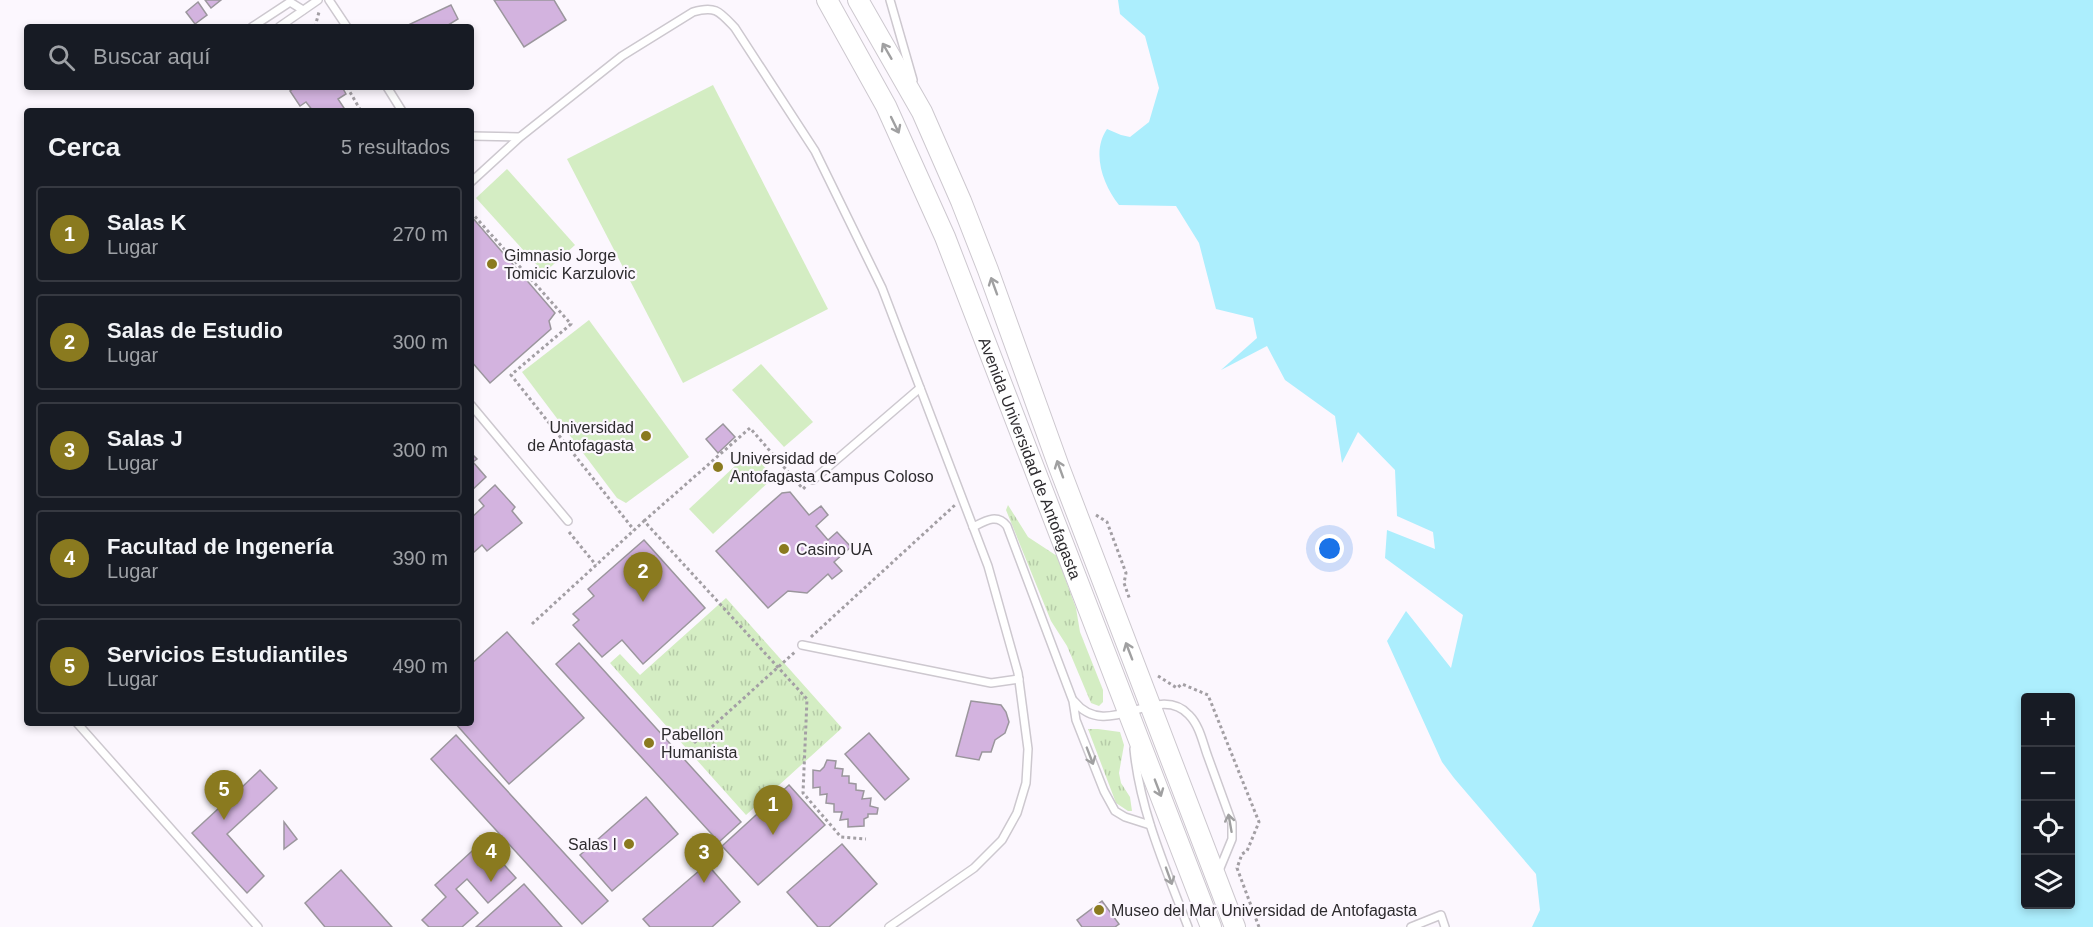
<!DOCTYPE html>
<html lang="es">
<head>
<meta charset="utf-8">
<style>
	:root { --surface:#171b24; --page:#20242c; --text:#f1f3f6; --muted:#9ea1a6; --line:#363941; --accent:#8a7a1f }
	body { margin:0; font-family:Helvetica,sans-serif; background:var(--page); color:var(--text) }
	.controls { position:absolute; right:18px; bottom:18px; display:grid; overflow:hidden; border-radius:6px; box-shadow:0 3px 9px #0003 }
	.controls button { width:54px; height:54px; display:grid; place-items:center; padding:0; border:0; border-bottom:2px solid var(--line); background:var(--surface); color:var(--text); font:30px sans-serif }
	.you { position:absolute; left:1330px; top:549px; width:21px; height:21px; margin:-15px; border:4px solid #fff; border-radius:50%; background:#1a73e8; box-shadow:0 0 0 9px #1a73e833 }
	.badge { display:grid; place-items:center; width:39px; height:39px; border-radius:50%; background:var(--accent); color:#fff; font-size:20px; font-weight:700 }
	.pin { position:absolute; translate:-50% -50px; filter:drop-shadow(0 2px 3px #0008) }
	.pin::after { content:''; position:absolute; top:32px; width:21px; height:18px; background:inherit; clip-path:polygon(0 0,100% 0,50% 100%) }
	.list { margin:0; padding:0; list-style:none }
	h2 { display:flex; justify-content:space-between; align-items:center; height:78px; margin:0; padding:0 24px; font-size:26px }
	h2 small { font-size:20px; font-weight:400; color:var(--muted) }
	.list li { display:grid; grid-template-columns:39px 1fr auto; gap:18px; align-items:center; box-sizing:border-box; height:96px; margin:0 12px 12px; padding:0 12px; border:2px solid var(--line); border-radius:6px }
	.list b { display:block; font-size:22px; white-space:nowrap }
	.list p { margin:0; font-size:20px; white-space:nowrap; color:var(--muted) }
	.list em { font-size:20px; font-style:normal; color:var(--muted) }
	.icon { flex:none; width:33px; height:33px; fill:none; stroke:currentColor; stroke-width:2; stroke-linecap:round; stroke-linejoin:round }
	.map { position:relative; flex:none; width:2093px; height:927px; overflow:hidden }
	.search { position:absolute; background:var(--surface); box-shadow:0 3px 9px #0003; left:24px; top:24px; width:450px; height:66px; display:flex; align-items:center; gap:15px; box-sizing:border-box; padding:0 21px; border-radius:6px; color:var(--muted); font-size:22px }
	.panel { position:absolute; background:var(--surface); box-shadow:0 3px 9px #0003; left:24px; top:108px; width:450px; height:618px; border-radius:6px }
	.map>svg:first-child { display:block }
</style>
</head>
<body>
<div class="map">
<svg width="2093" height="927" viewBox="0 0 2093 927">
	<defs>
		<pattern id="grass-tufts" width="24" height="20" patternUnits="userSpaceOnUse" patternTransform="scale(1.5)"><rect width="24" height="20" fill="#d4edc3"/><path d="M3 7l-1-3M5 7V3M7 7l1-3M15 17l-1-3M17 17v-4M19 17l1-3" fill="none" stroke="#b6cba8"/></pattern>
	</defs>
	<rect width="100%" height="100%" fill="#fcf7fe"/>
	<g fill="url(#grass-tufts)">
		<polygon points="1008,505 1028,537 1057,556 1076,608 1080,632 1103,690 1103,702 1099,706 1091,703 1067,646 1051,621 1006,510"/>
		<polygon points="726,598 842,728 746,815 610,663 620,654 640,675"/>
		<polygon points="1088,729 1098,729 1120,732 1124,745 1119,773 1121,783 1130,797 1132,811 1128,811 1116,803"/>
	</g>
	<g fill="#d4edc3">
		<polygon points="713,85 828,309 683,383 567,159"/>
		<polygon points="507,169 575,245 544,273 476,198"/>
		<polygon points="589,320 689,457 626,503 617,498 522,372"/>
		<polygon points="761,364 813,422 784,447 732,390"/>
		<polygon points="750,452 774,477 713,534 689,509"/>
	</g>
	<path fill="#aceefd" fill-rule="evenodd" d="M1118,0H2093V927H1532L1540,910L1536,874L1454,778L1442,762L1387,641L1406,611L1451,668L1463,615L1385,558L1387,530L1435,549L1433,532L1397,516L1395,470L1358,432L1342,463L1335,416L1285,380L1267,346L1221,370L1257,338L1253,318L1216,309L1199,243L1176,206L1119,205C1103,185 1091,152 1107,129L1121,135L1130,137L1149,122L1159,88L1145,36L1120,14ZM2026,698H2070V904H2026Z"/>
	<g fill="#d3b3df" stroke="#9b969d" stroke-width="1.5">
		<polygon points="205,0 221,0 211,8"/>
		<polygon points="494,0 554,0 566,20 524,47"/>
		<polygon points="198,2 207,15 195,24 186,12"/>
		<polygon points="451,5 458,19 445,27 409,27 408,25"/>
		<polygon points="296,87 342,87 346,94 338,99 346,111 313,111 306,102 300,106 290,91"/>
		<polygon points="471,216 555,313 549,321 551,329 490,383 471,361"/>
		<polygon points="723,424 735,437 718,453 706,439"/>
		<polygon points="471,453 477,459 473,462 486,477 471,491"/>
		<polygon points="495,485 515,507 512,511 522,523 487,551 482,545 473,553 471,551 471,518 484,506 479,500"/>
		<polygon points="790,492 809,515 821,506 828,515 816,526 828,540 837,532 851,547 834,562 842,571 832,579 828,574 807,593 788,591 768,608 716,551 782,493"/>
		<polygon points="644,540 705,608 643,664 622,640 602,657 573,625 579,620 573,614 594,596 588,589"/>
		<polygon points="507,632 584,718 509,784 455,723 471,723 471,664"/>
		<polygon points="579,643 741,822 719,842 556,664"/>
		<polygon points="971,701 1001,705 1006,712 1009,722 1005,733 995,740 991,752 982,752 979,760 956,756"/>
		<polygon points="869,733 909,779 885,800 845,754"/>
		<polygon points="456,735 608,901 582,924 431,759"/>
		<polygon points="827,760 836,761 835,768 843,769 842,776 849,776 849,783 856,784 856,790 864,791 862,799 871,798 870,806 878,808 877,814 868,814 868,817 864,819 864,826 848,827 848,819 840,820 842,812 834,812 834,804 826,803 827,794 820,795 820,787 813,788 813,770 820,771 824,767"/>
		<polygon points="260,770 277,788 227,834 264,876 247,893 192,833 219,808 212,800 232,782 239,790"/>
		<polygon points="789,785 825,825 758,885 722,846"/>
		<polygon points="646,797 678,834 612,891 580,855"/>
		<polygon points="284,822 297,839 284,849"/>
		<polygon points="483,841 516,878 488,903 467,879 456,889 478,913 462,927 429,927 422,920 446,897 435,885"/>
		<polygon points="842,844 877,884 829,927 818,927 787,892"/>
		<polygon points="707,864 740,902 712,927 650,927 643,919"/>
		<polygon points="341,870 392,927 325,927 305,903"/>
		<polygon points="524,884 562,927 476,927"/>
		<polygon points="1102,901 1119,924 1115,927 1082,927 1077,920"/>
	</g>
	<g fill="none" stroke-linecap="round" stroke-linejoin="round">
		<defs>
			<g id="service">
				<polyline points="329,0 347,27"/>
				<polyline points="890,0 913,80"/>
				<polyline points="252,27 290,2 303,10"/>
				<polyline points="279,27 318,0"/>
				<polyline points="387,87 402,111"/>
				<polyline points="471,136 519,137"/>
				<path d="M471,182L520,137L622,56L693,12C716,5 720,12 735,28L815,151L882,288L988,566L1018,673L1028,749L1026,783L1017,813L1002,840L974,868L889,927"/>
				<polyline points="471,405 568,521"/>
				<polyline points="813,480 920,388"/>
				<path d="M973,527C985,521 997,513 1007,526L1073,701L1076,720L1104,791L1115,811L1125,817L1150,825"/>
				<polyline points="802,645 991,683 1019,679"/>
				<path d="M1074,701C1107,743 1158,681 1189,715C1200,726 1203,744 1208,757C1216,779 1224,801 1232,823V839L1218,873"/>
				<polyline points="77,723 258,927"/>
				<path d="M1134,749C1140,811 1166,869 1188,927"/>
				<polyline points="1411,927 1441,915 1445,927"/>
			</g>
			<g id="secondary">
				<path id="s1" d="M827,0L886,106L945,237L1211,927"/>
				<polyline points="858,0 922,112 961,201 988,270 1059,467 1235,927"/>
			</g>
		</defs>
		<use href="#service" stroke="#cdc8cf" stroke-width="10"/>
		<use href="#secondary" stroke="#cdc8cf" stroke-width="22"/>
		<g stroke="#a39fa4" stroke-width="3" stroke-dasharray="3 3" stroke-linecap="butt">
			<polyline points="315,27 319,12"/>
			<polyline points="347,87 361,111"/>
			<polyline points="471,212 571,324 511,375 634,530"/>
			<polyline points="1096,515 1107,522 1126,573 1124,583 1130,600"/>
			<polyline points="644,521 750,428 803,489 806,486"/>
			<polyline points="569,532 596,565"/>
			<polyline points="532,624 644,521 807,699 803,793 841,837 866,839"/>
			<polyline points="811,637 955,505"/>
			<polyline points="1158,676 1177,688 1182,684 1208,695 1259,822 1247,851 1242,854 1237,868 1259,927"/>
			<polyline points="694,743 796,651"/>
		</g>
		<use href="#service" stroke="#fff" stroke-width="7"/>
		<use href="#secondary" stroke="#fff" stroke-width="20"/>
	</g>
	<defs><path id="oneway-shaft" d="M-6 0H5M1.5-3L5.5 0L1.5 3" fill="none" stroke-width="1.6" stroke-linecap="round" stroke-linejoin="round" transform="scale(1.5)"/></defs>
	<g stroke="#a0a0a1">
		<use href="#oneway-shaft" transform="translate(887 51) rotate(-120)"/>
		<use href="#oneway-shaft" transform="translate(895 125) rotate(64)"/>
		<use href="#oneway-shaft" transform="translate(994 286) rotate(-110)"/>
		<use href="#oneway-shaft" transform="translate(1060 469) rotate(-110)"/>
		<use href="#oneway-shaft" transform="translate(1129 651) rotate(-111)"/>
		<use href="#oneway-shaft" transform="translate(1090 756) rotate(69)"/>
		<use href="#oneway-shaft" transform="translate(1158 788) rotate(69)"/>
		<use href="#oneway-shaft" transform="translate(1230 823) rotate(-100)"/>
		<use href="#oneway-shaft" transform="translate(1169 876) rotate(70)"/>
	</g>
	<g fill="#8a7a1f" stroke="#fcf7fe" stroke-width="2">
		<circle cx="492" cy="264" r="6"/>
		<circle cx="646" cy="436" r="6"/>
		<circle cx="718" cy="467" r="6"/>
		<circle cx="784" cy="549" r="6"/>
		<circle cx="649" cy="743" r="6"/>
		<circle cx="629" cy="844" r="6"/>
		<circle cx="1099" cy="910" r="6"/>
	</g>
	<g text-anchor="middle" stroke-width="4.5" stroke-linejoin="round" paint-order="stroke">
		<g font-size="16" fill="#2d2b2e" stroke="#fcf7fe" text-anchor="start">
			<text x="504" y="261">Gimnasio Jorge<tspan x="504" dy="18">Tomicic Karzulovic</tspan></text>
			<text x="634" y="433" text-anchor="end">Universidad<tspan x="634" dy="18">de Antofagasta</tspan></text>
			<text x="730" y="464">Universidad de<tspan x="730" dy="18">Antofagasta Campus Coloso</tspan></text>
			<text x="796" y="555">Casino UA</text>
			<text x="661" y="740">Pabellon<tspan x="661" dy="18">Humanista</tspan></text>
			<text x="617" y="850" text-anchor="end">Salas I</text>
			<text x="1111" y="916">Museo del Mar Universidad de Antofagasta</text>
		</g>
		<g font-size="16" fill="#2d2b2e" stroke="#fcf7fe">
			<text dy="6" stroke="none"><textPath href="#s1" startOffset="502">Avenida Universidad de Antofagasta</textPath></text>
		</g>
	</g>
</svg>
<div class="controls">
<button>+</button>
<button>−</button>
<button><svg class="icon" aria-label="locate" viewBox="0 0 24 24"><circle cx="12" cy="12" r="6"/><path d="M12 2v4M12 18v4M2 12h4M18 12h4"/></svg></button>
<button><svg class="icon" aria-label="layers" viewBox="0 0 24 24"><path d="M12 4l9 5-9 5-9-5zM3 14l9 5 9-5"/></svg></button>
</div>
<div class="you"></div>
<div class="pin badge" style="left:773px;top:835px">1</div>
<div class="pin badge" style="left:643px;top:602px">2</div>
<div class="pin badge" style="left:704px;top:883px">3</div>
<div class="pin badge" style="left:491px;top:882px">4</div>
<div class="pin badge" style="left:224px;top:820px">5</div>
<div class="search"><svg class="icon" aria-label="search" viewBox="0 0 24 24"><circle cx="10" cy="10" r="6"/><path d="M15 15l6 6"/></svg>Buscar aquí</div>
<section class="panel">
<h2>Cerca<small>5 resultados</small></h2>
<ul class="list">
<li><span class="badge">1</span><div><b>Salas K</b><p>Lugar</p></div><em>270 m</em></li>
<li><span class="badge">2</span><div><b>Salas de Estudio</b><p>Lugar</p></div><em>300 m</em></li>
<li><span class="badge">3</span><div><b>Salas J</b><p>Lugar</p></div><em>300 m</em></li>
<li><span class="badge">4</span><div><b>Facultad de Ingenería</b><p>Lugar</p></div><em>390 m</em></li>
<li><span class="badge">5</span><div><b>Servicios Estudiantiles</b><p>Lugar</p></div><em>490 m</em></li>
</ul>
</section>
</div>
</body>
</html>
